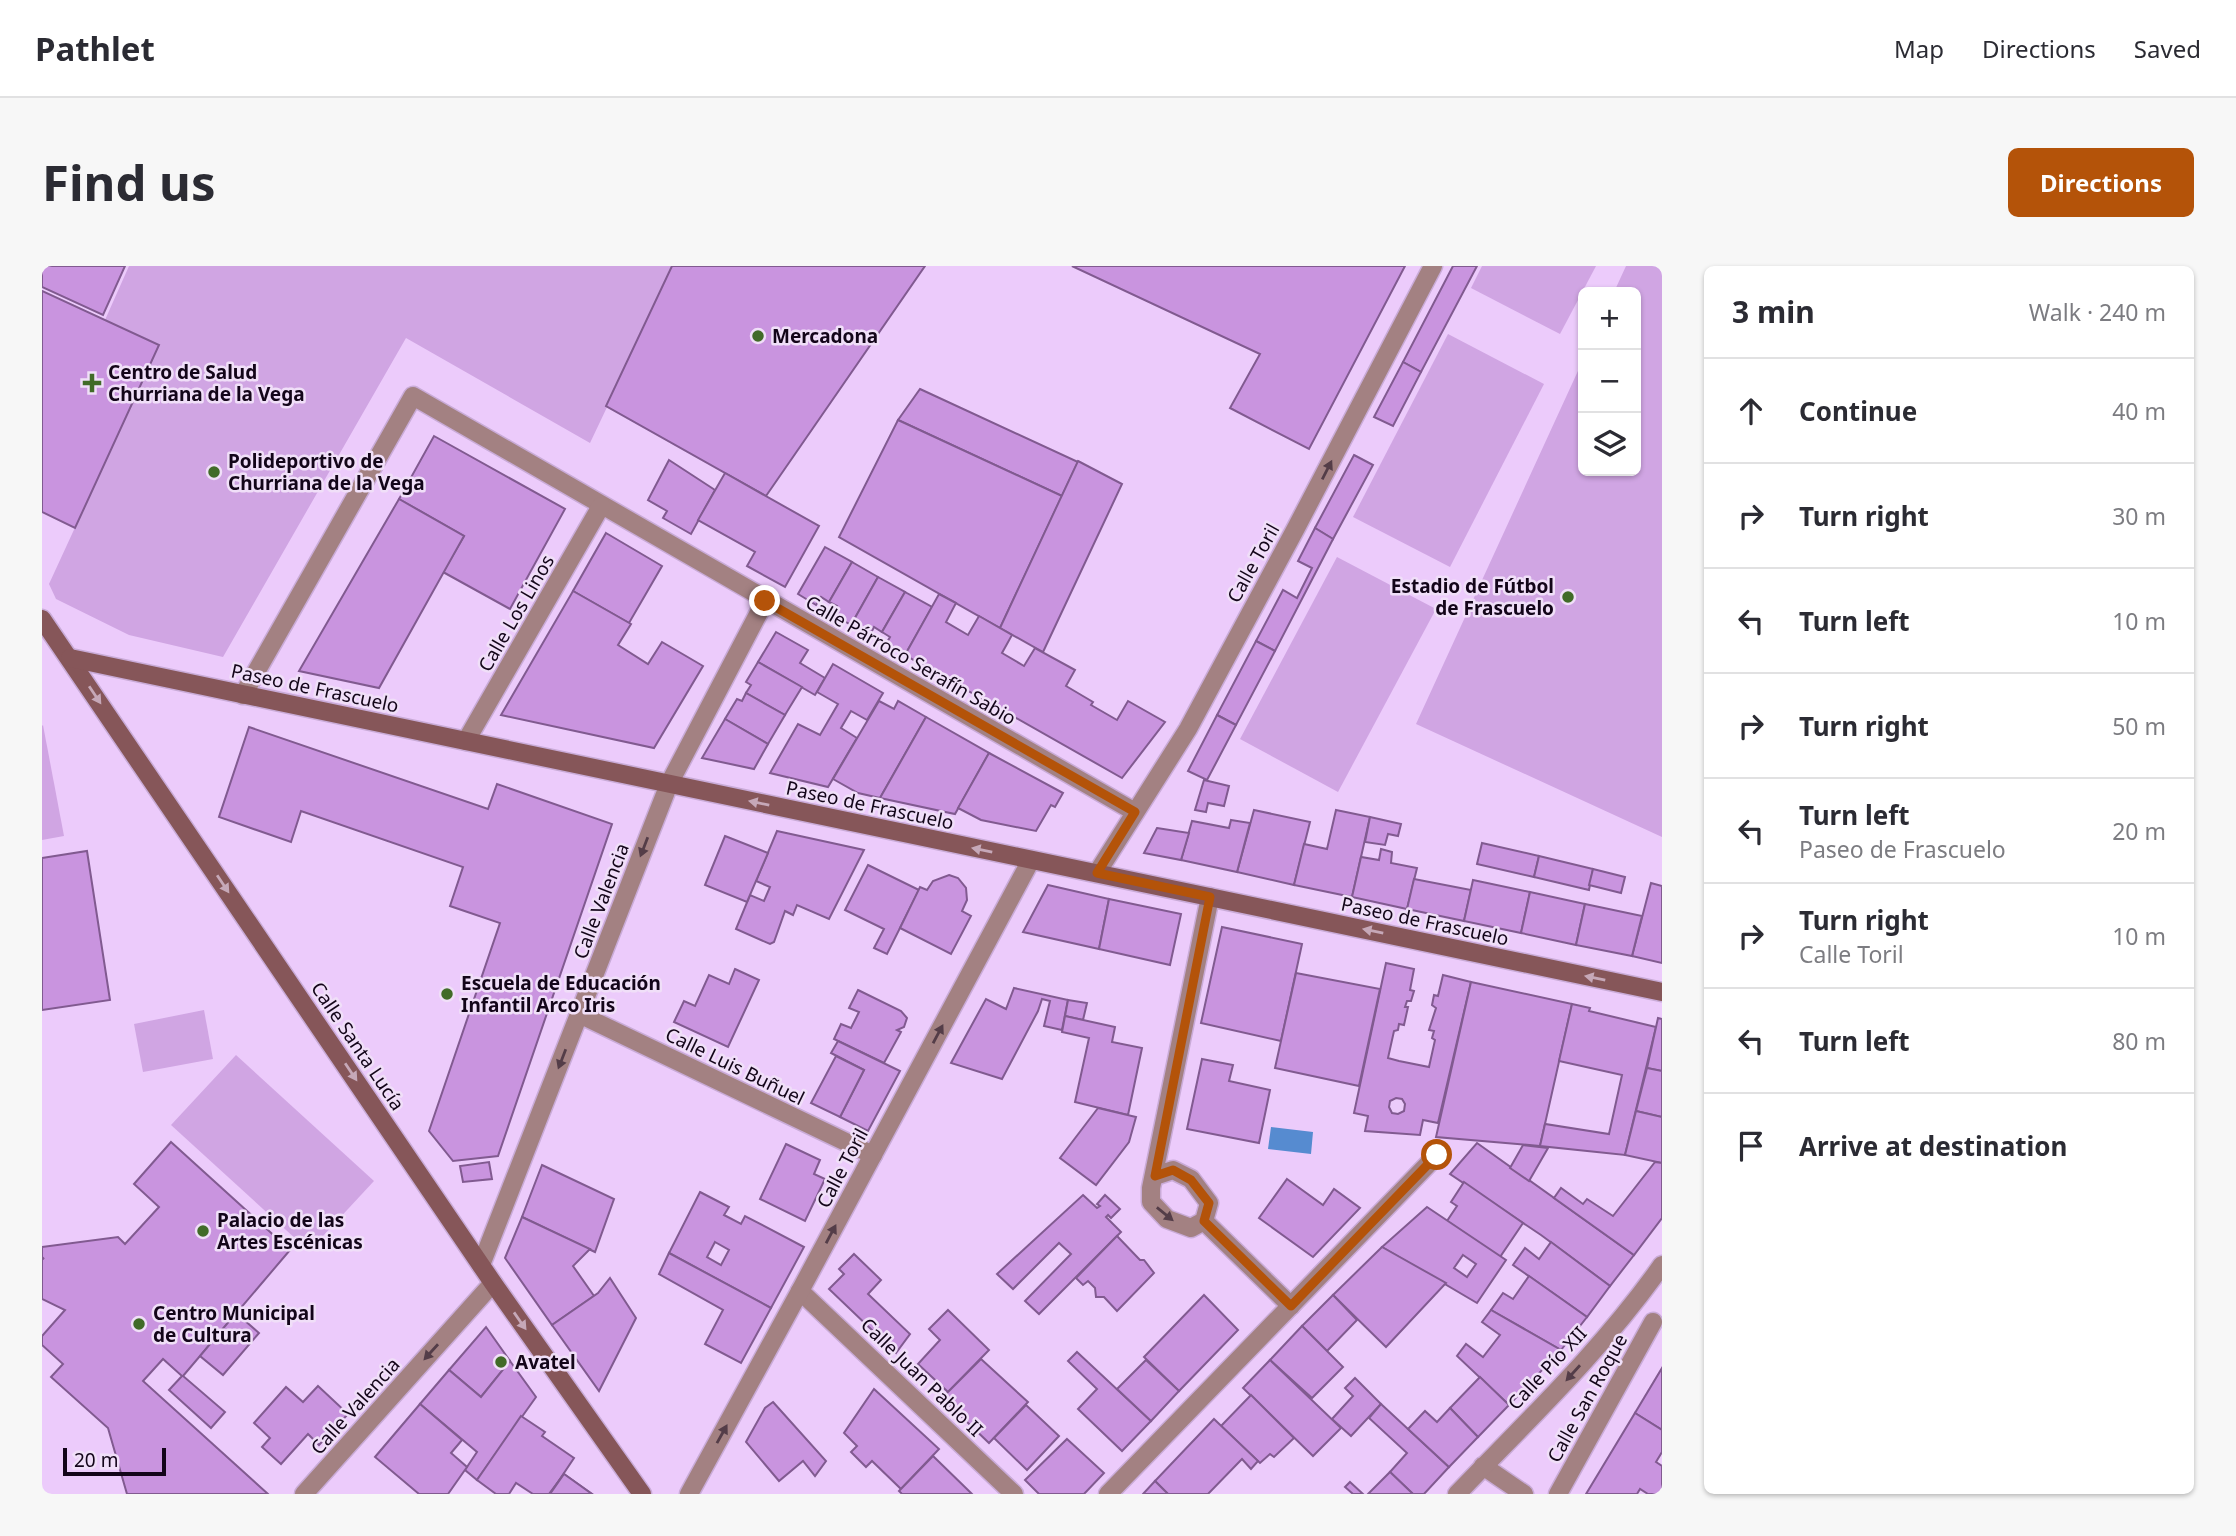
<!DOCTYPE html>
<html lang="en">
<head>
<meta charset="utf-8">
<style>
	:root { --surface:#fff; --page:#f7f7f7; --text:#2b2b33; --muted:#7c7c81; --line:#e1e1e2; --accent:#b45309 }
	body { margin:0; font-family:"Noto Sans",sans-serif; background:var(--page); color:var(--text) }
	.controls { position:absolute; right:21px; top:21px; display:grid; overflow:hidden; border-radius:10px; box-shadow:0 2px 5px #0004 }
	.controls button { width:63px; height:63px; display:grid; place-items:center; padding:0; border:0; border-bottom:2px solid var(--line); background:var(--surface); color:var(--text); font:35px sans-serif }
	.scale { position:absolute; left:21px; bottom:18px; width:103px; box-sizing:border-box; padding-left:7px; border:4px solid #130519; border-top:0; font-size:19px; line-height:24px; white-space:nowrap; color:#130519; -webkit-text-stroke:5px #f0dff8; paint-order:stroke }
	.stop { position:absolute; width:21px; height:21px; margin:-16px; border:5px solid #b45309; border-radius:50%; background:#fff }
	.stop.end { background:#b45309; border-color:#fff; box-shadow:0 2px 7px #0008 }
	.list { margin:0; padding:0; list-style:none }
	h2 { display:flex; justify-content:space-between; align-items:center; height:91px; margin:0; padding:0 28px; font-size:30px }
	h2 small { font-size:23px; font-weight:400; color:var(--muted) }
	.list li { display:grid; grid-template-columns:46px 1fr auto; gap:21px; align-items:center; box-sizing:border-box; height:105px; padding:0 28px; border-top:2px solid var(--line) }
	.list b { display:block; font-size:26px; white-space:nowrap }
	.list p { margin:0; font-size:23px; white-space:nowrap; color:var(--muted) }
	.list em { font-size:23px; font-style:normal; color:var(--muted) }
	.icon { flex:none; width:38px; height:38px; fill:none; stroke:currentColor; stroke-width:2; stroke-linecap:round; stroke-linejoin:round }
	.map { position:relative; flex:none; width:1620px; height:1228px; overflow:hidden; border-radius:10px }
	header { display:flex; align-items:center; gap:42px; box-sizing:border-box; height:98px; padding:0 35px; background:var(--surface); border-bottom:2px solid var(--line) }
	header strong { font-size:33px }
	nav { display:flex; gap:38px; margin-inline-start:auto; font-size:24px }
	.intro { display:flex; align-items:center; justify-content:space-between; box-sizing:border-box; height:168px; padding:0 42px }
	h1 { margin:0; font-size:49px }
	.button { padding:18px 32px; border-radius:10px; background:var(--accent); color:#fff; font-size:24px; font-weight:700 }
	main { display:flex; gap:42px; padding:0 42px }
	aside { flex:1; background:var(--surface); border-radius:10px; box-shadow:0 2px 5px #0004 }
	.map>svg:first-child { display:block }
</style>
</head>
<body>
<header>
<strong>Pathlet</strong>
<nav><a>Map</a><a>Directions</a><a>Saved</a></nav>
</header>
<div class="intro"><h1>Find us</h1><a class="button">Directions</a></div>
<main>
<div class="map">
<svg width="1620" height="1228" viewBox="0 0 1620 1228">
	<rect width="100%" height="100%" fill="#eccbfb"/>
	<g fill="#d0a5e3">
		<polygon points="87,0 632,0 548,177 364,72 181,391 87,369 14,333 7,318 117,79 63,54"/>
		<polygon points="1440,0 1554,0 1518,68 1429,22"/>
		<polygon points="1584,0 1620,0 1620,571 1374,458 1541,94 1541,205 1594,205 1594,26 1572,26"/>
		<polygon points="1406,68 1502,118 1408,301 1311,251"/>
		<polygon points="1295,291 1394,343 1296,526 1198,473"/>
		<polygon points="1,459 22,570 0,574 0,460"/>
		<polygon points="162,744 171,793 101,806 92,758"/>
		<polygon points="194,789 332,915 267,985 129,859"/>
	</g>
	<polygon fill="#568bd0" points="1229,861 1271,866 1269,888 1226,883"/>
	<g fill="#c994df" stroke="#815a90" stroke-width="2" fill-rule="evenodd">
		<polygon points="0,0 83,0 61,49 0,21"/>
		<polygon points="630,0 883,0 724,230 564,140"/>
		<polygon points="1030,0 1363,0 1267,183 1188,142 1218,88"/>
		<polygon points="1411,0 1435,0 1379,106 1361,96"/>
		<polygon points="0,25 117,79 33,262 0,246"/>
		<polygon points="1361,96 1379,106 1351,160 1332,151"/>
		<polygon points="878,123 1036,196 1020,230 856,154"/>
		<polygon points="856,154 1020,230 958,362 797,271"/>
		<polygon points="392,170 523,243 468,343 401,306 422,270 357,233"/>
		<polygon points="1312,189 1331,199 1291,273 1273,262"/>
		<polygon points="627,194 673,224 649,268 621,252 625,245 606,234"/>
		<polygon points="1036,195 1080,218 1001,386 958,362"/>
		<polygon points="683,207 777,260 743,321 705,300 713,286 656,254"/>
		<polygon points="357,233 422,270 337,422 257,405"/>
		<polygon points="1273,262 1291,273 1233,385 1214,375 1241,324 1255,332 1270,302 1256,295"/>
		<polygon points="564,267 620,300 587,357 531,325"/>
		<polygon points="783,281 810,296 787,336 779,331 774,339 756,328"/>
		<polygon points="810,296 836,311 809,359 791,348 795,340 787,336"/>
		<polygon points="836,311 863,326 840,366 832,361 828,369 809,359"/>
		<polygon points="531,325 589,358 576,379 606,398 620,376 661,400 612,482 459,449"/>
		<polygon points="863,326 890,341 863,389 844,378 848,371 840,366"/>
		<polygon points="897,328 914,337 904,356 926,369 937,350 970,369 960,387 982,400 993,382 1033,404 1024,420 1051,436 1049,439 1075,454 1086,435 1123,456 1080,512 863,389"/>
		<polygon points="734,366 766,384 758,397 783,412 773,429 716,396"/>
		<polygon points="1214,375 1233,385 1194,459 1175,449"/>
		<polygon points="716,396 760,421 743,449 704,427 709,419 704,416"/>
		<polygon points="791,398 841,427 825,454 809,445 799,462 815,472 786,521 728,507 756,458 778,469 796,438 775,426"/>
		<polygon points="704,427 743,449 726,478 683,453 695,433 700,435"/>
		<polygon points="837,435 852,443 856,435 884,451 838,532 816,527 791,513"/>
		<polygon points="1175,449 1194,459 1165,514 1146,505"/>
		<polygon points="884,451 947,487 913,548 838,532"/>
		<polygon points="683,453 726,478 712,503 660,492"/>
		<polygon points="207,461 446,543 455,518 570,558 456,890 411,895 387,865 458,657 408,640 421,601 259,545 249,576 177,551"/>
		<polygon points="947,487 1021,527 1013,541 1009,539 994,565 939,554 916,542"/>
		<polygon points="1162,514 1187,520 1182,540 1166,537 1164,546 1153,544"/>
		<polygon points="1212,544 1268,556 1252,619 1195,606"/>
		<polygon points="1294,544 1328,551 1310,631 1252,619 1262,578 1285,583"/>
		<polygon points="1328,551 1359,558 1356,570 1346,568 1343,579 1323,576"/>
		<polygon points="1189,554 1208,557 1195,606 1139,594 1150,555 1187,562"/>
		<polygon points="1115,562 1147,567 1139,594 1102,587"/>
		<polygon points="735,565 822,584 787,653 755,639 751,649 743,645 732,676 728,678 694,663 708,629 722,635 728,621 714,615"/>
		<polygon points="683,570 726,587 705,636 663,619"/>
		<polygon points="1440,577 1497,590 1492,611 1435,598"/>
		<polygon points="1339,583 1350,586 1349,597 1375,602 1365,643 1310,631 1319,591 1337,594"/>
		<polygon points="45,585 68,734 0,744 0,592"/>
		<polygon points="1497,590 1551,603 1547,624 1492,611"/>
		<polygon points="826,599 877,624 845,688 832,682 842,663 803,644"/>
		<polygon points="1551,603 1583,611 1579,627 1547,619"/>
		<polygon points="907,609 916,612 924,622 925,634 920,645 929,650 909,688 858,662 878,621 885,624 891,615"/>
		<polygon points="1372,613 1429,624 1422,655 1365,643"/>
		<polygon points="1431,614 1488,626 1479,667 1422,655"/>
		<polygon points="1609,617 1620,620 1620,697 1590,690"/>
		<polygon points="1006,619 1067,633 1057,683 981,666"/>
		<polygon points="1488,626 1543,638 1534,679 1479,667"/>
		<polygon points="1067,633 1139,648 1128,699 1057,683"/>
		<polygon points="1543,638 1600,650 1590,690 1534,679"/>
		<polygon points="1180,661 1260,678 1239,775 1159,757"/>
		<path d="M1344,697L1372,703L1368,724L1372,725L1369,735H1365L1363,741H1366L1362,759L1357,758L1356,764L1352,765L1346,792L1357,795L1387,801L1393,774L1390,772L1392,765L1387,764L1394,742L1390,739L1392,729L1396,730L1401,709L1429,716L1396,857L1381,854L1378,869L1323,865L1326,850L1312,847ZM1354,832L1360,833L1363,838L1362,845L1356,848L1350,847L1347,841L1348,835Z"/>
		<polygon points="693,703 717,714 686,781 632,756 642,735 653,740 667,709 687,718"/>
		<polygon points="1254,707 1338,723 1317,820 1233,802"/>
		<polygon points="1429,716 1530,738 1498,880 1394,871"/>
		<polygon points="972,722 1026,734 1020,764 1002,760 1008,735 1000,733 996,745 960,813 909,797 944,733 964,743"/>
		<polygon points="816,724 859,745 865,752 862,761 855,764 859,766 842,797 792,773 799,758 809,762 817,746 807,742"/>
		<polygon points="1026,734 1045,737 1041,754 1023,750"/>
		<polygon points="1530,738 1548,742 1547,745 1614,761 1583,889 1498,880 1503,858 1567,868 1580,809 1517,795"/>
		<polygon points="1023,750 1073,761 1070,776 1100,782 1086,849 1033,836 1047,772 1020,766"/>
		<polygon points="1616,752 1620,753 1620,805 1605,802"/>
		<polygon points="796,775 858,805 826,865 798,851 822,804 789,787"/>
		<polygon points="794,790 822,804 798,851 769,837"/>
		<polygon points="1160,793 1191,799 1187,815 1228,824 1217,877 1145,863"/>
		<polygon points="1605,802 1620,805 1620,851 1594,845"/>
		<polygon points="1056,842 1094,851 1087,876 1054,919 1018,892"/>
		<polygon points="1594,845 1620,851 1620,897 1583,889"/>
		<polygon points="129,876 248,984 141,1110 183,1146 169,1162 127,1124 140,1110 121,1093 101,1115 226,1228 85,1228 66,1162 9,1111 21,1098 0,1079 0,1070 23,1044 0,1033 0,992 2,993 0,991 0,981 76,971 83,978 117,941 92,918"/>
		<polygon points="1435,877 1592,989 1568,1020 1499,969 1408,908"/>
		<polygon points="744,878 778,894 772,908 783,913 763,955 718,933"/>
		<polygon points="1481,879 1506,882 1487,915 1468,902"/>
		<polygon points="447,896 450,913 421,916 418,900"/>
		<polygon points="1613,896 1620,897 1620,952 1592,989 1512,932 1519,922 1541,938 1545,933 1571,950"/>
		<polygon points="500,899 572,933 553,986 480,951"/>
		<polygon points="1245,913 1281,939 1292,923 1318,942 1271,991 1217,952"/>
		<polygon points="1422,916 1481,957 1458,991 1405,955 1415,940 1409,936"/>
		<path d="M658,926L687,941L682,949L699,958L703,950L762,981L729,1042L627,987ZM673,976L687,984L679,999L665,991Z"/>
		<polygon points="1041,929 1055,942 1058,940 1055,938 1063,929 1078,943 1069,952 1066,949 1064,951 1079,966 997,1048 983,1035 1029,988 1017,977 971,1023 955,1008"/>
		<path d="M1385,941L1464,994L1435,1037L1340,981ZM1421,989L1434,998L1425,1011L1412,1002Z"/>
		<polygon points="480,951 548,983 531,1000 552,1030 510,1059 463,992"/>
		<polygon points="1075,970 1098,994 1102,994 1112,1007 1075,1045 1062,1031 1054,1031 1053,1022 1046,1015 1041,1019 1034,1012"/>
		<polygon points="1509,976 1568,1020 1545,1051 1471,999 1483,982 1497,993"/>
		<polygon points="1340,981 1404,1017 1344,1081 1291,1029"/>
		<polygon points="627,987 729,1042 699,1097 663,1078 681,1044 617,1008"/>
		<polygon points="812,988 839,1014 826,1028 868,1068 854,1087 787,1023 802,1008 797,1003"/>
		<polygon points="1487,1010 1545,1051 1519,1084 1449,1044 1461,1027 1471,1033"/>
		<polygon points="568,1012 594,1052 557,1125 510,1059 556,1027"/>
		<polygon points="1162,1029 1196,1064 1137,1125 1102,1091"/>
		<polygon points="1291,1029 1315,1054 1285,1085 1260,1060"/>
		<polygon points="906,1044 947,1084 906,1126 876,1098 898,1074 887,1063"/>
		<polygon points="1449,1044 1519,1084 1467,1139 1415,1090 1424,1078 1441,1091 1458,1069 1440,1056"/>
		<polygon points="194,1047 217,1067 181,1109 158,1090"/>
		<polygon points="1260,1060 1301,1101 1270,1132 1228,1094"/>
		<polygon points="444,1061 468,1095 439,1131 407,1104"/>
		<polygon points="1035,1086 1109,1155 1080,1185 1036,1143 1055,1123 1026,1095"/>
		<polygon points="939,1093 986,1136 947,1177 900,1132"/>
		<polygon points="1104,1094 1137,1125 1109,1155 1075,1123"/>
		<polygon points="1228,1094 1299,1162 1271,1190 1201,1122"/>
		<polygon points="468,1095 494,1131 435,1214 423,1204 435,1186 378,1138 407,1104 439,1131"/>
		<polygon points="1620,1102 1620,1164 1593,1147"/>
		<polygon points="1438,1111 1467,1139 1436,1171 1408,1142"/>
		<polygon points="1313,1112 1339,1138 1309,1170 1290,1153 1311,1130 1303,1122"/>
		<polygon points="276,1120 306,1148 277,1179 266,1168 239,1198 220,1181 228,1172 212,1157 244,1121 261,1136"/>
		<polygon points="832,1123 897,1183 859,1223 830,1195 824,1201 809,1186 815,1180 802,1167"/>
		<polygon points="1209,1129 1252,1172 1232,1191 1228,1188 1218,1197 1179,1160"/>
		<polygon points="731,1136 784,1195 773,1210 761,1195 737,1215 704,1176 723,1142"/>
		<polygon points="378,1138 420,1174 409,1187 425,1201 406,1228 377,1228 333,1191"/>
		<polygon points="1339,1138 1407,1201 1382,1228 1371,1228 1348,1206 1365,1187 1327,1152"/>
		<polygon points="984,1139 1017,1170 985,1204 952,1172"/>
		<polygon points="1408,1142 1436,1171 1407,1201 1366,1163 1383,1145 1395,1156"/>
		<polygon points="1593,1147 1620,1164 1620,1186 1614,1196 1620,1200 1620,1228 1606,1228 1598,1223 1595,1228 1544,1228"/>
		<polygon points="479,1150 503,1166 500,1170 532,1192 508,1228 491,1228 474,1217 467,1228 454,1228 435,1214"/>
		<polygon points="1172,1153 1216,1195 1209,1203 1200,1193 1166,1228 1126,1228 1113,1215"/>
		<polygon points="1025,1173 1062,1207 1042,1228 997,1228 983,1214"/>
		<polygon points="891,1190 929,1227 930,1228 860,1228 857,1225"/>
		<polygon points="1348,1206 1371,1228 1326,1228"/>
		<polygon points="522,1208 550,1228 507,1228"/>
		<polygon points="522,1208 550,1228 508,1228"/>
		<polygon points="1113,1215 1126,1228 1101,1228"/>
		<polygon points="1308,1216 1321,1228 1311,1228 1303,1221"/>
	</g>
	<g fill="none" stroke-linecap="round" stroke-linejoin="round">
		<defs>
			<g id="street">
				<polyline points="201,429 371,130 1093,546"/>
				<polyline points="424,475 559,240"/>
				<polyline points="1055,607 1146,463 1253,264 1391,0"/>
				<polyline points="537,748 831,889"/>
				<polyline points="1113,910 1131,904 1149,913 1167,937 1162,955 1149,962 1125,953 1109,936 1109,922 1168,631"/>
				<polyline points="1162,955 1249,1040"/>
				<polyline points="439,999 627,518 723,335"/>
				<polyline points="758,1025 972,1228"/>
				<polyline points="1441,1200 1482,1228"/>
				<polyline points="262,1228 451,1017"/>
				<polyline points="647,1228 758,1025 989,594"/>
				<polyline points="1066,1228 1395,889"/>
				<path d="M1415,1228C1486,1154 1561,1083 1620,999"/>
				<polyline points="1516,1228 1611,1056"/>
			</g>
			<g id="secondary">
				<polyline points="0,353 451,1017 600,1228"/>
				<polyline points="28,392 1620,726"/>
			</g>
		</defs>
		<use href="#street" stroke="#c9abd7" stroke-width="21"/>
		<use href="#secondary" stroke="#c9abd7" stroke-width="21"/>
		<use href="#street" stroke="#a38182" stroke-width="18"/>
		<use href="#secondary" stroke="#865659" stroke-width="18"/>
	</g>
	<defs><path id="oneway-solid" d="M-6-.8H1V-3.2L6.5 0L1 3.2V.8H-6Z" transform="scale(1.75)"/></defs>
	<g fill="#543d48">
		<use href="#oneway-solid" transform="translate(1285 204) rotate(-63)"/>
		<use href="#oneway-solid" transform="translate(602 581) rotate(111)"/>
		<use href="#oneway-solid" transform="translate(896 768) rotate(-62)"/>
		<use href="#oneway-solid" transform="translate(520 793) rotate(111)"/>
		<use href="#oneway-solid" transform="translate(1123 948) rotate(39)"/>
		<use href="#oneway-solid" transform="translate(789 968) rotate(-62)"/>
		<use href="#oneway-solid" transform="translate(389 1086) rotate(132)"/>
		<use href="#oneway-solid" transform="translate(1531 1107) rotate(132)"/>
		<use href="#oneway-solid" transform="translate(680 1168) rotate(-61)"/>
	</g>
	<g fill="#c6a8b8">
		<use href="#oneway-solid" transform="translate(53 429) rotate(56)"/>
		<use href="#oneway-solid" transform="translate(717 537) rotate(-168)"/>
		<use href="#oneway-solid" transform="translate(940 584) rotate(-168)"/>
		<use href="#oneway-solid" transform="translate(181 618) rotate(56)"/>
		<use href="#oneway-solid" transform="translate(1331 665) rotate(-168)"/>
		<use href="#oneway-solid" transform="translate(1553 712) rotate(-168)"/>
		<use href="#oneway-solid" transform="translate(309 806) rotate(56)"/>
		<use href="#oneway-solid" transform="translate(478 1055) rotate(55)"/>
	</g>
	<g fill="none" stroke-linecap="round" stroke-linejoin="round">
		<polyline stroke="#b45309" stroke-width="9" points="723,335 1093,546 1055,607 1168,631 1113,910 1131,904 1149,914 1167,937 1162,955 1249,1040 1395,889"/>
	</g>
	<g fill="#416b28" stroke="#f0dff8" stroke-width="2.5">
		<circle cx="716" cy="70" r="7"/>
		<path d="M46.5 106.5h7v7h7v7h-7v7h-7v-7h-7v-7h7z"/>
		<circle cx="172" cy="206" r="7"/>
		<circle cx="1526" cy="331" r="7"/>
		<circle cx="405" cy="728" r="7"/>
		<circle cx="161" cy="965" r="7"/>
		<circle cx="97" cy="1058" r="7"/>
		<circle cx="459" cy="1096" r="7"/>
	</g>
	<g text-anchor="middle" stroke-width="5" stroke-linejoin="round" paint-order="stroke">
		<g font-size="19" font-weight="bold" fill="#130519" stroke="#f0dff8" text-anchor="start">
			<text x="730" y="77">Mercadona</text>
			<text x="66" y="113">Centro de Salud<tspan x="66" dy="22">Churriana de la Vega</tspan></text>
			<text x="186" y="202">Polideportivo de<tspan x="186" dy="22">Churriana de la Vega</tspan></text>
			<text x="1512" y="327" text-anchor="end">Estadio de Fútbol<tspan x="1512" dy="22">de Frascuelo</tspan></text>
			<text x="419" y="724">Escuela de Educación<tspan x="419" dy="22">Infantil Arco Iris</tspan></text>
			<text x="175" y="961">Palacio de las<tspan x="175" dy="22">Artes Escénicas</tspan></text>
			<text x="111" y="1054">Centro Municipal<tspan x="111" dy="22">de Cultura</tspan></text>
			<text x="473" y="1103">Avatel</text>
		</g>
		<g font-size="19" fill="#130519" stroke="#f0dff8">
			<text transform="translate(1211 297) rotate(-61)" y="7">Calle Toril</text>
			<text transform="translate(474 347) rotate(-60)" y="7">Calle Los Linos</text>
			<text transform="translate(869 394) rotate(30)" y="7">Calle Párroco Serafín Sabio</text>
			<text transform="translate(273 422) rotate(12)" y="7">Paseo de Frascuelo</text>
			<text transform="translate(828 539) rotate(12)" y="7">Paseo de Frascuelo</text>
			<text transform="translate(559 635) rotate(-69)" y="7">Calle Valencia</text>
			<text transform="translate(1383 655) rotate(12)" y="7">Paseo de Frascuelo</text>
			<text transform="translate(316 780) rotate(56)" y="7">Calle Santa Lucía</text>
			<text transform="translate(693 800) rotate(26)" y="7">Calle Luis Buñuel</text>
			<text transform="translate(800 902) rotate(-62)" y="7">Calle Toril</text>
			<text transform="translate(1505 1102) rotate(-47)" y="7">Calle Pío XII</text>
			<text transform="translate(880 1111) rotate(44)" y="7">Calle Juan Pablo II</text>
			<text transform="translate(1545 1132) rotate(-61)" y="7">Calle San Roque</text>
			<text transform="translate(313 1140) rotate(-48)" y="7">Calle Valencia</text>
		</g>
	</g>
</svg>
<div class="controls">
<button>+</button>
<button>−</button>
<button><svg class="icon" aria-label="layers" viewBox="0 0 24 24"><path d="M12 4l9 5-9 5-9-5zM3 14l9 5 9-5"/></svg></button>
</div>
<div class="scale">20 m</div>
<div class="stop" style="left:1395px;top:889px"></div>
<div class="stop end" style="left:723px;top:335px"></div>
</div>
<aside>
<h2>3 min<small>Walk · 240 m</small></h2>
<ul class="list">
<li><svg class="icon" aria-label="ahead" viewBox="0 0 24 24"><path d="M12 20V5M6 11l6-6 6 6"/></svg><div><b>Continue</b></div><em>40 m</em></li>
<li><svg class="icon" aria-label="right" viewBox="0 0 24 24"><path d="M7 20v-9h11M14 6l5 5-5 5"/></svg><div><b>Turn right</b></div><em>30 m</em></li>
<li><svg class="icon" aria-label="left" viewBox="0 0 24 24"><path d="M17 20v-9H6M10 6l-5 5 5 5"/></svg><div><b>Turn left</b></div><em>10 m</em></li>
<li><svg class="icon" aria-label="right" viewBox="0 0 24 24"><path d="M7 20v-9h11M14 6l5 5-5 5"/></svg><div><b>Turn right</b></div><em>50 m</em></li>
<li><svg class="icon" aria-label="left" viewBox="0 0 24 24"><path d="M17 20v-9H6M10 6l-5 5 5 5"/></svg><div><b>Turn left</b><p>Paseo de Frascuelo</p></div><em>20 m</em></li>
<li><svg class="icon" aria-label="right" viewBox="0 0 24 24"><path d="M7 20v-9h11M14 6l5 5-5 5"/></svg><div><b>Turn right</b><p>Calle Toril</p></div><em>10 m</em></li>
<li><svg class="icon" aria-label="left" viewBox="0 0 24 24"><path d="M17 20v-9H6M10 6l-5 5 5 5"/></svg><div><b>Turn left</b></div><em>80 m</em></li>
<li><svg class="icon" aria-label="arrive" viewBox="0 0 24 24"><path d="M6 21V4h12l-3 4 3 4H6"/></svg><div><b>Arrive at destination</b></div></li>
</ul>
</aside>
</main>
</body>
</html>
